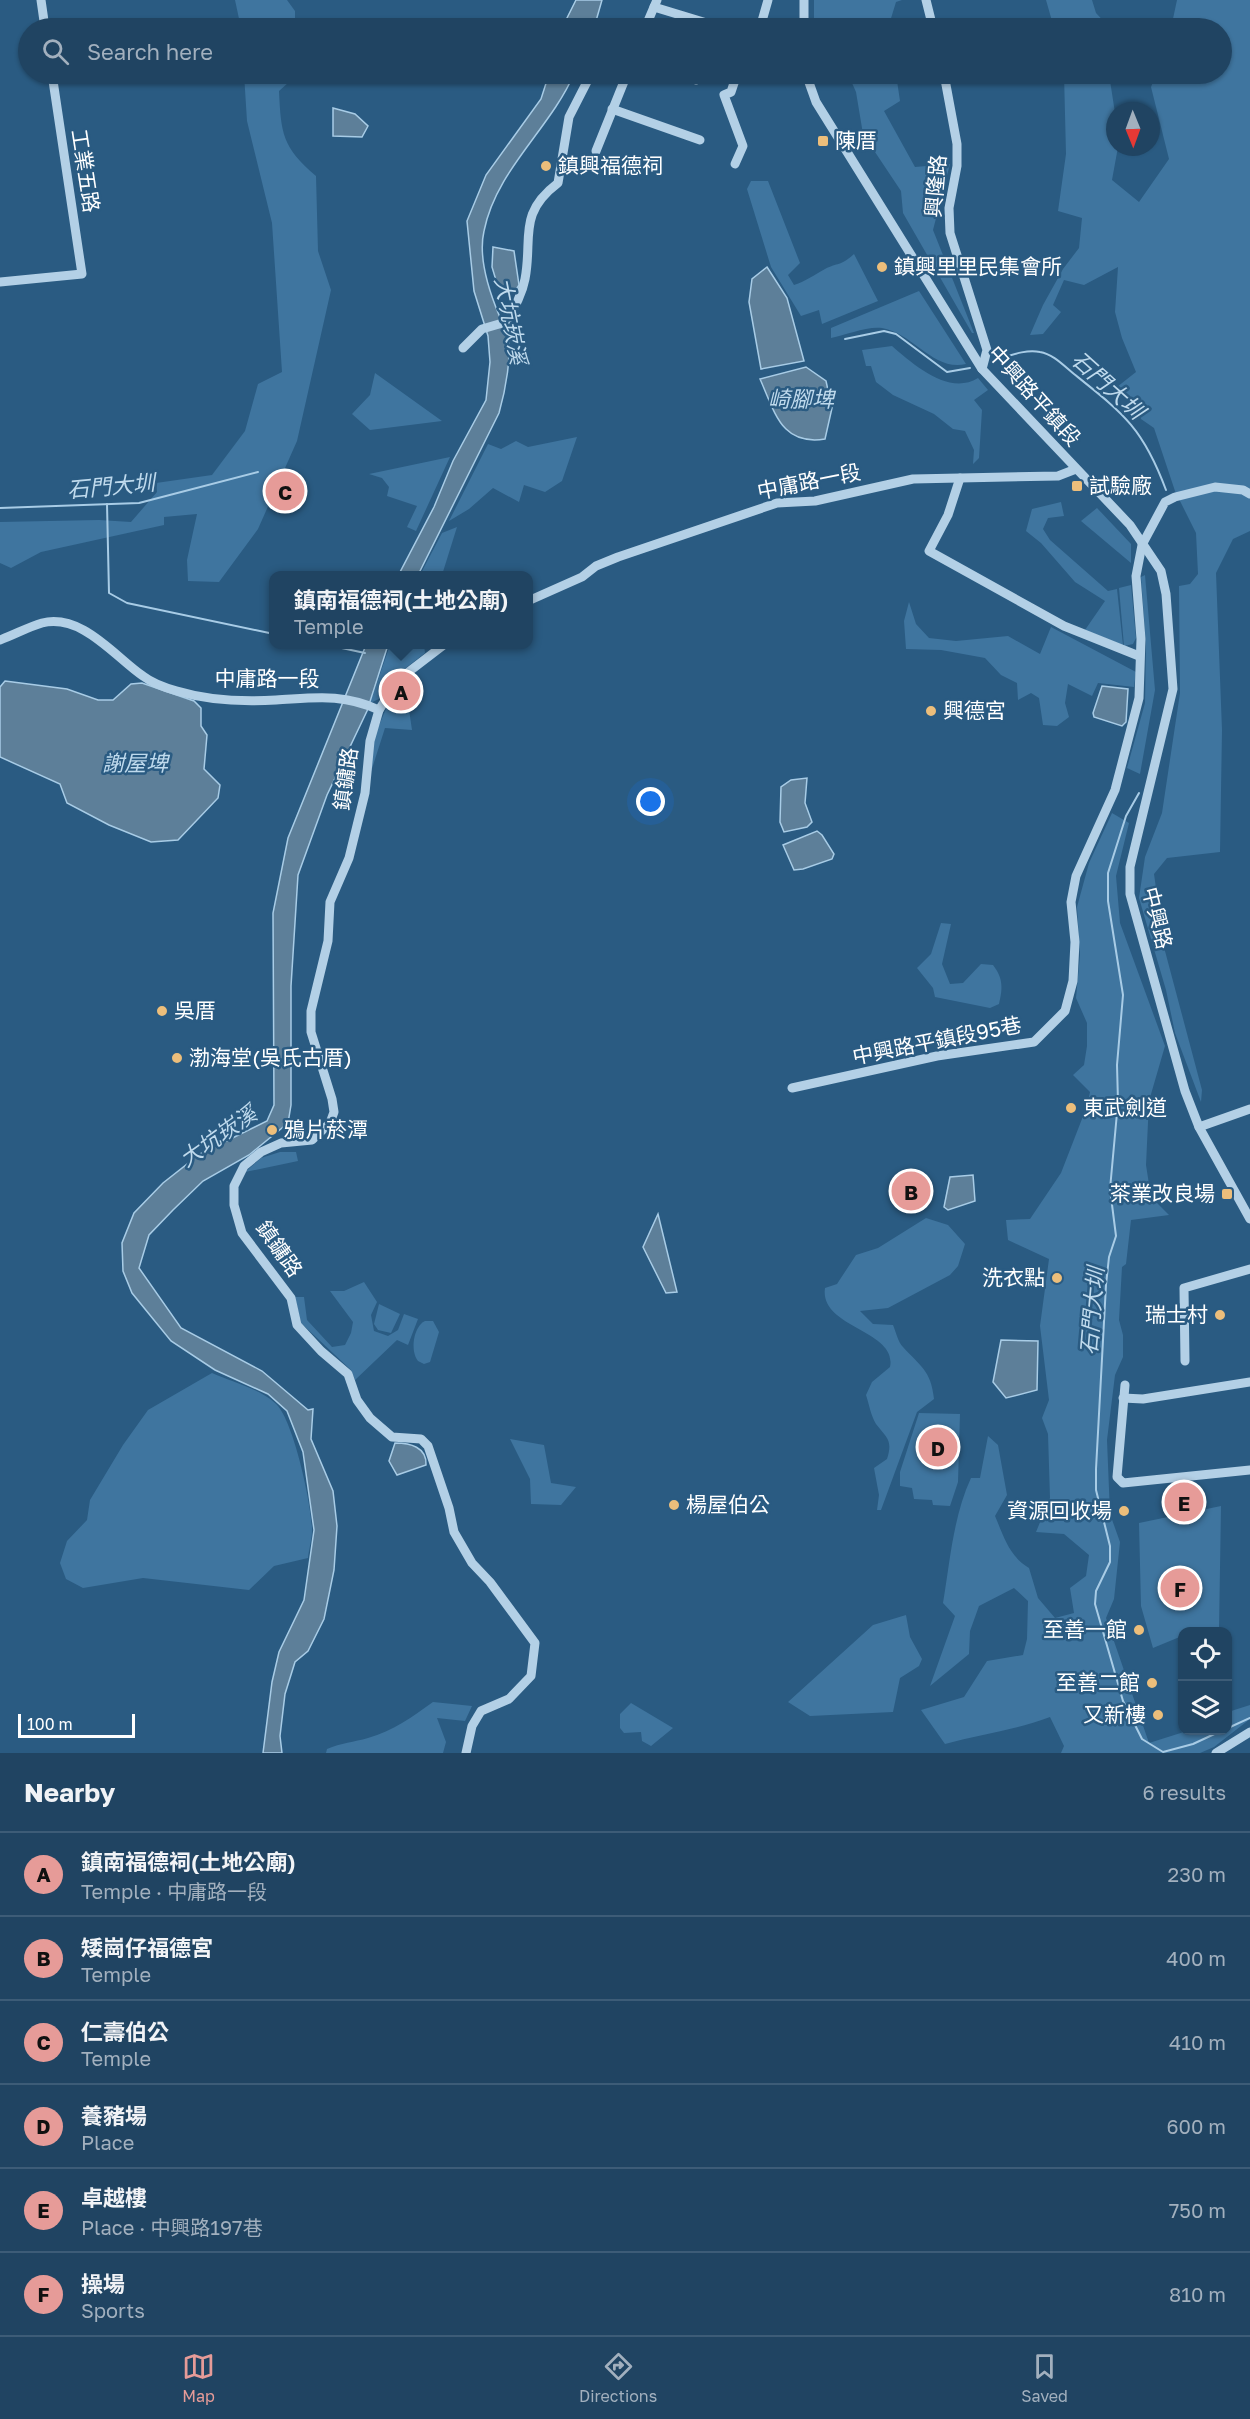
<!DOCTYPE html>
<html lang="en">
<head>
<meta charset="utf-8">
<style>
	:root { --surface:#204462; --page:#284b68; --text:#f1f3f6; --muted:#a2b0be; --line:#3d5c77; --accent:#e69b98 }
	body { margin:0; font-family:"Golos Text","Noto Sans TC",sans-serif; background:var(--page); color:var(--text) }
	.controls { position:absolute; right:18px; bottom:18px; display:grid; overflow:hidden; border-radius:12px; box-shadow:0 2px 4px #0004 }
	.controls button { width:54px; height:54px; display:grid; place-items:center; padding:0; border:0; border-bottom:2px solid var(--line); background:var(--surface); color:var(--text); font:30px sans-serif }
	.compass { position:absolute; left:1106px; top:102px; width:54px; height:54px; border-radius:50%; background:var(--surface); box-shadow:0 2px 4px #0004; rotate:179deg }
	.scale { position:absolute; left:18px; bottom:15px; width:117px; box-sizing:border-box; padding-left:6px; border:3px solid #fff; border-top:0; font-size:16px; line-height:21px; white-space:nowrap; color:#fff; -webkit-text-stroke:4px #2a5b82; paint-order:stroke }
	.you { position:absolute; left:651px; top:802px; width:21px; height:21px; margin:-15px; border:4px solid #fff; border-radius:50%; background:#1a73e8; box-shadow:0 0 0 9px #1a73e833 }
	.badge { display:grid; place-items:center; width:39px; height:39px; border-radius:50%; background:var(--accent); color:#111; font-size:20px; font-weight:700 }
	.pin { position:absolute; translate:-50% -50%; border:3px solid #fff; box-shadow:0 2px 6px #0006 }
	.popup { position:absolute; left:269px; top:571px; width:264px; height:78px; box-sizing:border-box; display:grid; place-content:center; border-radius:12px; background:var(--surface); filter:drop-shadow(0 2px 4px #0005); font-size:20px; white-space:nowrap; color:var(--muted) }
	.popup b { font-size:22px; color:var(--text) }
	.popup::after { content:''; position:absolute; left:50%; top:100%; margin-left:-12px; border:12px solid transparent; border-top-color:var(--surface) }
	.list { margin:0; padding:0; list-style:none }
	h2 { display:flex; justify-content:space-between; align-items:center; height:78px; margin:0; padding:0 24px; font-size:26px }
	h2 small { font-size:20px; font-weight:400; color:var(--muted) }
	.list li { display:grid; grid-template-columns:39px 1fr auto; gap:18px; align-items:center; box-sizing:border-box; height:84px; padding:0 24px; border-top:2px solid var(--line) }
	.list b { display:block; font-size:22px; white-space:nowrap }
	.list p { margin:0; font-size:20px; white-space:nowrap; color:var(--muted) }
	.list em { font-size:20px; font-style:normal; color:var(--muted) }
	.icon { flex:none; width:33px; height:33px; fill:none; stroke:currentColor; stroke-width:2; stroke-linecap:round; stroke-linejoin:round }
	.map { position:relative; flex:none; width:1250px; height:1753px; overflow:hidden }
	.search { position:absolute; background:var(--surface); box-shadow:0 2px 4px #0004; left:18px; right:18px; top:18px; height:66px; display:flex; align-items:center; gap:15px; box-sizing:border-box; padding:0 21px; border-radius:33px; color:var(--muted); font-size:22px }
	.sheet { height:582px; background:var(--surface) }
	nav { display:flex; justify-content:space-around; align-items:center; box-sizing:border-box; height:84px; border-top:2px solid var(--line); background:var(--surface); font-size:16px; color:var(--muted) }
	nav a { display:grid; justify-items:center; gap:3px }
	nav .on { color:var(--accent) }
	.map>svg:first-child { display:block }
</style>
</head>
<body>
<div class="map">
<svg width="1250" height="1753" viewBox="0 0 1250 1753">
	<rect width="100%" height="100%" fill="#2a5b82"/>
	<g fill="#3f759f">
		<polygon points="235,0 287,0 295,11 295,28 241,28"/>
		<polygon points="814,0 902,0 896,2 888,28 814,28"/>
		<polygon points="1046,0 1092,0 1096,13 1110,28 1054,28"/>
		<polygon points="1177,0 1250,0 1250,531 1233,539 1216,573 1222,730 1220,852 1167,858 1154,874 1165,951 1202,1090 1201,1102 1175,1033 1166,990 1139,898 1145,857 1162,813 1180,693 1179,586 1190,584 1198,574 1196,533 1175,491 1154,428 1141,419 1136,403 1117,387 1136,372 1122,338 1115,312 1118,267 1084,285 1064,280 1053,305 1061,312 1043,334 1030,335 1043,305 1063,269 1079,248 1082,218 1058,211 1066,154 1064,74 1109,74 1115,113 1115,147 1118,147 1112,180 1139,202 1169,159 1151,87 1156,74 1222,74 1222,28 1171,28"/>
		<path d="M244,74H298L279,91C281,133 282,147 316,176L318,251L331,290L297,441L258,529L219,582L188,581L187,560L197,514L164,517V525L41,552L11,568L0,563V522L99,520L131,522L157,492L156,483L212,475L245,431L258,384L282,372L272,223L247,121Z"/>
		<polygon points="848,74 896,74 900,101 884,111 915,167 950,164 933,230 974,333 972,333 903,213 901,191 863,134 856,92"/>
		<path d="M751,181H768L800,263L788,275L794,285C806,281 814,275 825,269C838,262 840,267 854,254L878,301L822,324L819,310L801,316L771,267L747,189Z"/>
		<path d="M919,291L966,364C934,372 913,333 882,328C867,326 846,335 831,338V328Z"/>
		<path d="M892,346C914,365 949,396 978,378L988,390L974,400L982,410L979,458L973,464L974,450L965,431L953,429L934,414L893,395L876,382L871,366H866L862,350Z"/>
		<polygon points="375,373 442,421 370,430 352,414 370,395"/>
		<polygon points="577,437 562,481 545,492 524,485 519,502 493,488 469,509 449,521 488,444 501,449 516,441 528,447"/>
		<polygon points="450,457 416,531 407,527 417,506 387,496 389,487 382,478 369,474"/>
		<polygon points="1061,502 1064,516 1048,518 1043,529 1050,540 1108,591 1117,589 1123,645 1085,630 1105,601 1075,582 1041,543 1026,531 1032,509"/>
		<polygon points="1097,508 1131,544 1131,563 1081,521"/>
		<polygon points="457,527 442,575 420,575 442,533"/>
		<polygon points="1145,575 1155,690 1140,774 1127,768 1145,703 1146,646 1141,577"/>
		<polygon points="1131,585 1136,638 1133,644 1124,646 1119,588"/>
		<polygon points="909,602 916,624 929,638 956,641 1008,636 1040,654 1051,627 1136,672 1134,687 1098,683 1092,696 1068,684 1065,703 1069,717 1057,726 1043,725 1039,698 1031,693 1018,700 1017,683 1001,675 985,658 941,650 906,649 904,621"/>
		<polygon points="390,645 424,645 425,653 394,677 379,699 370,703"/>
		<polygon points="394,690 396,696 407,696 412,730 385,728 369,778 372,742"/>
		<path d="M1112,813L1129,823L1116,876L1120,923L1165,1046L1149,1101L1146,1165L1151,1197L1169,1215L1131,1220L1126,1264L1122,1267L1119,1320L1123,1335V1357L1115,1375L1107,1440L1110,1514L1120,1542L1114,1599L1106,1618L1149,1743L1187,1731L1228,1730V1712L1250,1705V1719L1214,1747L1200,1753H1061L1064,1746L1050,1717C1016,1730 981,1734 945,1744L921,1710L964,1697L987,1661L1023,1655L1027,1639L1028,1601L1014,1588L979,1606L970,1631L969,1654L930,1686L955,1616L943,1603C950,1562 953,1517 971,1478H980L988,1436L998,1445L1007,1495L995,1516C1004,1537 1009,1556 1029,1568L1038,1598L1055,1618L1074,1613L1070,1588L1086,1576L1089,1555L1064,1534L1036,1532L1050,1498L1048,1434L1042,1418L1049,1400L1040,1326L1049,1259L1008,1240L1006,1220L1030,1219L1061,1173L1087,1106L1090,1092L1073,1075L1084,1065L1087,1046V1023L1076,998L1080,955L1077,907L1089,863Z"/>
		<path d="M941,923L951,924L942,964L950,984L963,983L981,964L993,965C1003,978 1003,988 999,1004L990,1008L935,997L933,988L917,968L931,954Z"/>
		<polygon points="280,1152 296,1152 298,1161 245,1172 261,1158"/>
		<path d="M926,1218L948,1225L965,1244L958,1266L950,1275L888,1308L860,1311L873,1324L893,1325C896,1332 898,1342 903,1347C920,1366 931,1370 934,1399L917,1412L881,1510H877L879,1495L874,1468L887,1459C893,1440 887,1438 876,1424C871,1416 869,1404 866,1395L872,1382L890,1367C898,1330 819,1328 825,1288L837,1284L856,1255L878,1248Z"/>
		<polygon points="364,1282 377,1302 371,1315 374,1331 388,1336 398,1330 404,1314 418,1319 408,1345 397,1340 355,1380 351,1370 301,1323 295,1297 304,1297 307,1320 332,1347 345,1345 351,1333 353,1322 330,1291 344,1291"/>
		<polygon points="379,1304 400,1314 391,1333 378,1330 374,1324"/>
		<path d="M425,1321H433L439,1332L430,1362L424,1364L418,1361C410,1351 413,1327 425,1321Z"/>
		<path d="M212,1373C232,1382 258,1388 275,1403C293,1417 312,1506 312,1530C312,1539 309,1549 308,1558L274,1566L249,1590L143,1578L83,1588L66,1579L60,1563L67,1541L87,1520L90,1500L123,1445L148,1410Z"/>
		<polygon points="919,1413 960,1414 958,1482 950,1506 933,1505 932,1500 914,1499 912,1488 900,1486 900,1472"/>
		<polygon points="510,1439 544,1445 551,1483 576,1487 561,1505 531,1504 530,1479"/>
		<polygon points="1221,1506 1219,1631 1201,1629 1182,1632 1182,1636 1153,1648 1141,1606 1139,1523"/>
		<polygon points="906,1615 910,1637 922,1659 919,1666 900,1678 893,1712 810,1716 788,1702 873,1625"/>
		<path d="M433,1702L472,1706L465,1721L437,1718L446,1742L443,1753H326L327,1749C341,1743 354,1742 368,1738C393,1731 412,1717 433,1702Z"/>
		<polygon points="631,1703 673,1728 651,1746 642,1741 641,1732 624,1733 620,1728 620,1714"/>
	</g>
	<g fill="#5d7f99" stroke="#a8cce6" stroke-width="1.5">
		<polygon points="576,0 602,0 594,28 562,28"/>
		<path d="M549,74H574C550,129 496,170 484,231C478,257 489,291 499,315C501,321 505,326 507,332C513,353 505,392 499,413L418,575L398,576L434,507L453,461L486,400L490,362L488,336L474,291L467,221L486,175L541,99Z"/>
		<polygon points="333,108 355,114 368,126 362,137 333,136"/>
		<polygon points="493,247 514,251 519,285 516,290 498,287 492,267"/>
		<polygon points="767,267 787,298 804,361 761,369 749,302 752,279"/>
		<path d="M806,367L826,381L832,408L825,439C781,446 775,412 760,379Z"/>
		<polygon points="366,645 388,645 367,711 327,795 298,875 291,986 291,1105 288,1123 249,1155 203,1181 173,1210 149,1235 139,1268 181,1328 262,1371 308,1410 313,1409 311,1439 333,1491 337,1526 334,1570 324,1619 308,1651 295,1662 285,1694 280,1736 282,1753 263,1753 272,1682 279,1652 304,1600 314,1530 303,1452 287,1411 268,1394 215,1370 171,1341 132,1293 123,1271 122,1243 134,1213 163,1183 200,1154 267,1121 274,1105 273,913 288,838"/>
		<polygon points="5,681 67,689 98,700 113,700 131,684 142,683 194,701 201,708 201,726 207,735 204,769 220,785 218,798 178,840 151,842 109,825 67,803 60,784 0,757 0,687"/>
		<polygon points="1102,686 1128,689 1126,722 1122,726 1094,717 1093,713"/>
		<polygon points="807,778 805,803 812,822 807,827 784,832 780,822 781,787 791,780"/>
		<polygon points="817,831 822,835 834,854 832,859 803,869 794,870 783,845"/>
		<polygon points="973,1175 975,1201 948,1210 944,1207 950,1177"/>
		<polygon points="658,1214 677,1292 666,1293 643,1247"/>
		<polygon points="1001,1340 1038,1341 1037,1390 1006,1398 993,1382"/>
		<path d="M395,1443C410,1443 427,1447 426,1465L397,1475L389,1461Z"/>
	</g>
	<g fill="none" stroke-linecap="round" stroke-linejoin="round">
		<g stroke="#a8cce6" stroke-width="2">
			<polyline points="845,339 884,331 896,334 947,372 970,368"/>
			<path d="M995,360C1009,356 1025,349 1040,352C1053,354 1064,366 1074,374C1124,414 1143,428 1166,490"/>
			<polyline points="107,504 109,593 127,603 274,634"/>
			<polyline points="0,508 139,503 258,472"/>
			<polyline points="323,644 365,653"/>
			<polyline points="1139,793 1126,816 1108,873 1108,901 1123,995 1117,1065 1118,1102 1110,1189 1116,1236 1109,1257 1106,1285 1096,1469 1096,1490 1110,1546 1110,1562 1096,1591 1095,1604 1123,1701 1142,1739 1163,1752 1193,1744 1223,1730"/>
			<polyline points="1228,1728 1250,1718"/>
		</g>
		<g stroke="#b3d0e6" stroke-width="9">
			<polyline points="41,0 45,28"/>
			<polyline points="804,0 804,28"/>
			<polyline points="926,0 933,28"/>
			<polyline points="654,7 723,28"/>
			<polyline points="645,28 657,0"/>
			<polyline points="760,28 768,0"/>
			<polyline points="782,28 804,22"/>
			<polyline points="677,74 696,80"/>
			<polyline points="806,74 816,102 982,369 1130,525 1161,571 1166,594 1173,689 1130,867 1130,894 1185,1091 1199,1127 1250,1219"/>
			<polyline points="944,74 957,144 957,166 949,208 950,233 987,350 982,369"/>
			<polyline points="612,109 700,140"/>
			<polyline points="596,151 627,74"/>
			<polyline points="735,164 743,146 724,95 731,92 737,74"/>
			<polyline points="0,282 82,274 52,74"/>
			<path d="M463,348L482,329L506,322C514,308 522,295 525,279C533,238 517,214 558,183L569,117L590,76L595,74"/>
			<polyline points="960,478 948,515 929,551 1064,626 1139,656"/>
			<polyline points="528,601 582,577 596,566 618,557 777,503 815,501 913,479 1058,476 1076,469"/>
			<path d="M0,640C14,635 28,627 42,623C82,613 115,657 143,676C152,683 166,688 177,691C207,700 244,702 276,700C314,698 342,693 379,710"/>
			<polyline points="445,644 398,680 379,710 370,741 365,793 349,858 330,902 328,941 311,1011 311,1032 332,1099 334,1112 330,1123 312,1140 281,1143 261,1152 244,1166 234,1186 234,1205 242,1233 291,1298 297,1325 321,1351 348,1374 357,1400 370,1418 392,1437 421,1439 428,1446 449,1508 454,1532 472,1563 490,1582 535,1643 531,1676 509,1699 481,1711 472,1726 466,1753"/>
			<polyline points="792,1088 937,1056 1034,1042 1065,1011 1073,981 1075,942 1071,902 1076,876 1115,790 1139,698 1141,639 1136,576 1142,545 1165,502 1175,497 1215,487 1243,490 1250,494"/>
			<polyline points="1199,1127 1250,1109"/>
			<polyline points="1185,1361 1184,1288 1250,1269"/>
			<polyline points="1125,1385 1117,1477 1123,1483 1250,1470"/>
			<polyline points="1123,1398 1143,1399 1250,1382"/>
			<polyline points="1216,1753 1250,1732"/>
		</g>
	</g>
	<g fill="#ecbe7b" stroke="#2a5b82" stroke-width="2">
		<rect x="817" y="135" width="12" height="12" rx="3"/>
		<circle cx="546" cy="166" r="6"/>
		<circle cx="882" cy="267" r="6"/>
		<rect x="1071" y="480" width="12" height="12" rx="3"/>
		<circle cx="931" cy="711" r="6"/>
		<circle cx="162" cy="1011" r="6"/>
		<circle cx="177" cy="1058" r="6"/>
		<circle cx="1071" cy="1108" r="6"/>
		<circle cx="272" cy="1130" r="6"/>
		<rect x="1221" y="1188" width="12" height="12" rx="3"/>
		<circle cx="1057" cy="1278" r="6"/>
		<circle cx="1220" cy="1315" r="6"/>
		<circle cx="674" cy="1505" r="6"/>
		<circle cx="1124" cy="1511" r="6"/>
		<circle cx="1139" cy="1630" r="6"/>
		<circle cx="1152" cy="1683" r="6"/>
		<circle cx="1158" cy="1715" r="6"/>
	</g>
	<g text-anchor="middle" stroke-width="5" stroke-linejoin="round" paint-order="stroke">
		<g font-size="21" fill="#fff" stroke="#2a5b82" text-anchor="start">
			<text x="835" y="148">陳厝</text>
			<text x="558" y="173">鎮興福德祠</text>
			<text x="894" y="274">鎮興里里民集會所</text>
			<text x="1089" y="493">試驗廠</text>
			<text x="943" y="718">興德宮</text>
			<text x="174" y="1018">吳厝</text>
			<text x="189" y="1065">渤海堂(吳氏古厝)</text>
			<text x="1083" y="1115">東武劍道</text>
			<text x="284" y="1137">鴉片菸潭</text>
			<text x="1215" y="1201" text-anchor="end">茶業改良場</text>
			<text x="1045" y="1285" text-anchor="end">洗衣點</text>
			<text x="1208" y="1322" text-anchor="end">瑞士村</text>
			<text x="686" y="1512">楊屋伯公</text>
			<text x="1112" y="1518" text-anchor="end">資源回收場</text>
			<text x="1127" y="1637" text-anchor="end">至善一館</text>
			<text x="1140" y="1690" text-anchor="end">至善二館</text>
			<text x="1146" y="1722" text-anchor="end">又新樓</text>
		</g>
		<g font-size="21" fill="#fff" stroke="#2a5b82">
			<text transform="translate(85 171) rotate(81)" y="7">工業五路</text>
			<text transform="translate(936 186) rotate(-85)" y="7">興隆路</text>
			<text transform="translate(1034 396) rotate(48)" y="7">中興路平鎮段</text>
			<text transform="translate(809 482) rotate(-11)" y="7">中庸路一段</text>
			<text x="267" y="686">中庸路一段</text>
			<text transform="translate(346 779) rotate(-82)" y="7">鎮鏞路</text>
			<text transform="translate(1157 918) rotate(76)" y="7">中興路</text>
			<text transform="translate(937 1041) rotate(-11)" y="7">中興路平鎮段95巷</text>
			<text transform="translate(279 1249) rotate(55)" y="7">鎮鏞路</text>
		</g>
		<g font-size="22" font-style="italic" fill="#bfdaed" stroke="#2a5b82">
			<text transform="translate(511 321) rotate(79)" y="8">大坑崁溪</text>
			<text transform="translate(1108 385) rotate(42)" y="8">石門大圳</text>
			<text x="801" y="407">崎腳埤</text>
			<text transform="translate(111 486) rotate(-5)" y="8">石門大圳</text>
			<text x="135" y="771">謝屋埤</text>
			<text transform="translate(218 1136) rotate(-35)" y="8">大坑崁溪</text>
			<text transform="translate(1092 1311) rotate(-85)" y="8">石門大圳</text>
		</g>
	</g>
</svg>
<div class="controls">
<button><svg class="icon" aria-label="locate" viewBox="0 0 24 24"><circle cx="12" cy="12" r="6"/><path d="M12 2v4M12 18v4M2 12h4M18 12h4"/></svg></button>
<button><svg class="icon" aria-label="layers" viewBox="0 0 24 24"><path d="M12 4l9 5-9 5-9-5zM3 14l9 5 9-5"/></svg></button>
</div>
<svg class="compass" viewBox="-18 -18 36 36"><path d="M0-13l5 13h-10z" fill="#e53935"/><path d="M0 13l5-13h-10z" fill="#a2b0be"/></svg>
<div class="scale">100 m</div>
<div class="you"></div>
<div class="pin badge" style="left:401px;top:691px">A</div>
<div class="popup"><b>鎮南福德祠(土地公廟)</b>Temple</div>
<div class="pin badge" style="left:911px;top:1191px">B</div>
<div class="pin badge" style="left:285px;top:491px">C</div>
<div class="pin badge" style="left:938px;top:1447px">D</div>
<div class="pin badge" style="left:1184px;top:1502px">E</div>
<div class="pin badge" style="left:1180px;top:1588px">F</div>
<div class="search"><svg class="icon" aria-label="search" viewBox="0 0 24 24"><circle cx="10" cy="10" r="6"/><path d="M15 15l6 6"/></svg>Search here</div>
</div>
<section class="sheet">
<h2>Nearby<small>6 results</small></h2>
<ul class="list">
<li><span class="badge">A</span><div><b>鎮南福德祠(土地公廟)</b><p>Temple · 中庸路一段</p></div><em>230 m</em></li>
<li><span class="badge">B</span><div><b>矮崗仔福德宮</b><p>Temple</p></div><em>400 m</em></li>
<li><span class="badge">C</span><div><b>仁壽伯公</b><p>Temple</p></div><em>410 m</em></li>
<li><span class="badge">D</span><div><b>養豬場</b><p>Place</p></div><em>600 m</em></li>
<li><span class="badge">E</span><div><b>卓越樓</b><p>Place · 中興路197巷</p></div><em>750 m</em></li>
<li><span class="badge">F</span><div><b>操場</b><p>Sports</p></div><em>810 m</em></li>
</ul>
</section>
<nav>
<a class="on"><svg class="icon" aria-label="map" viewBox="0 0 24 24"><path d="M3 6l6-2 6 2 6-2v14l-6 2-6-2-6 2zM9 4v14M15 6v14"/></svg>Map</a>
<a><svg class="icon" aria-label="directions" viewBox="0 0 24 24"><path d="M12 3l9 9-9 9-9-9zM9 14v-3h6M13 9l2 2-2 2"/></svg>Directions</a>
<a><svg class="icon" aria-label="saved" viewBox="0 0 24 24"><path d="M7 4h10v16l-5-4-5 4z"/></svg>Saved</a>
</nav>
</body>
</html>
